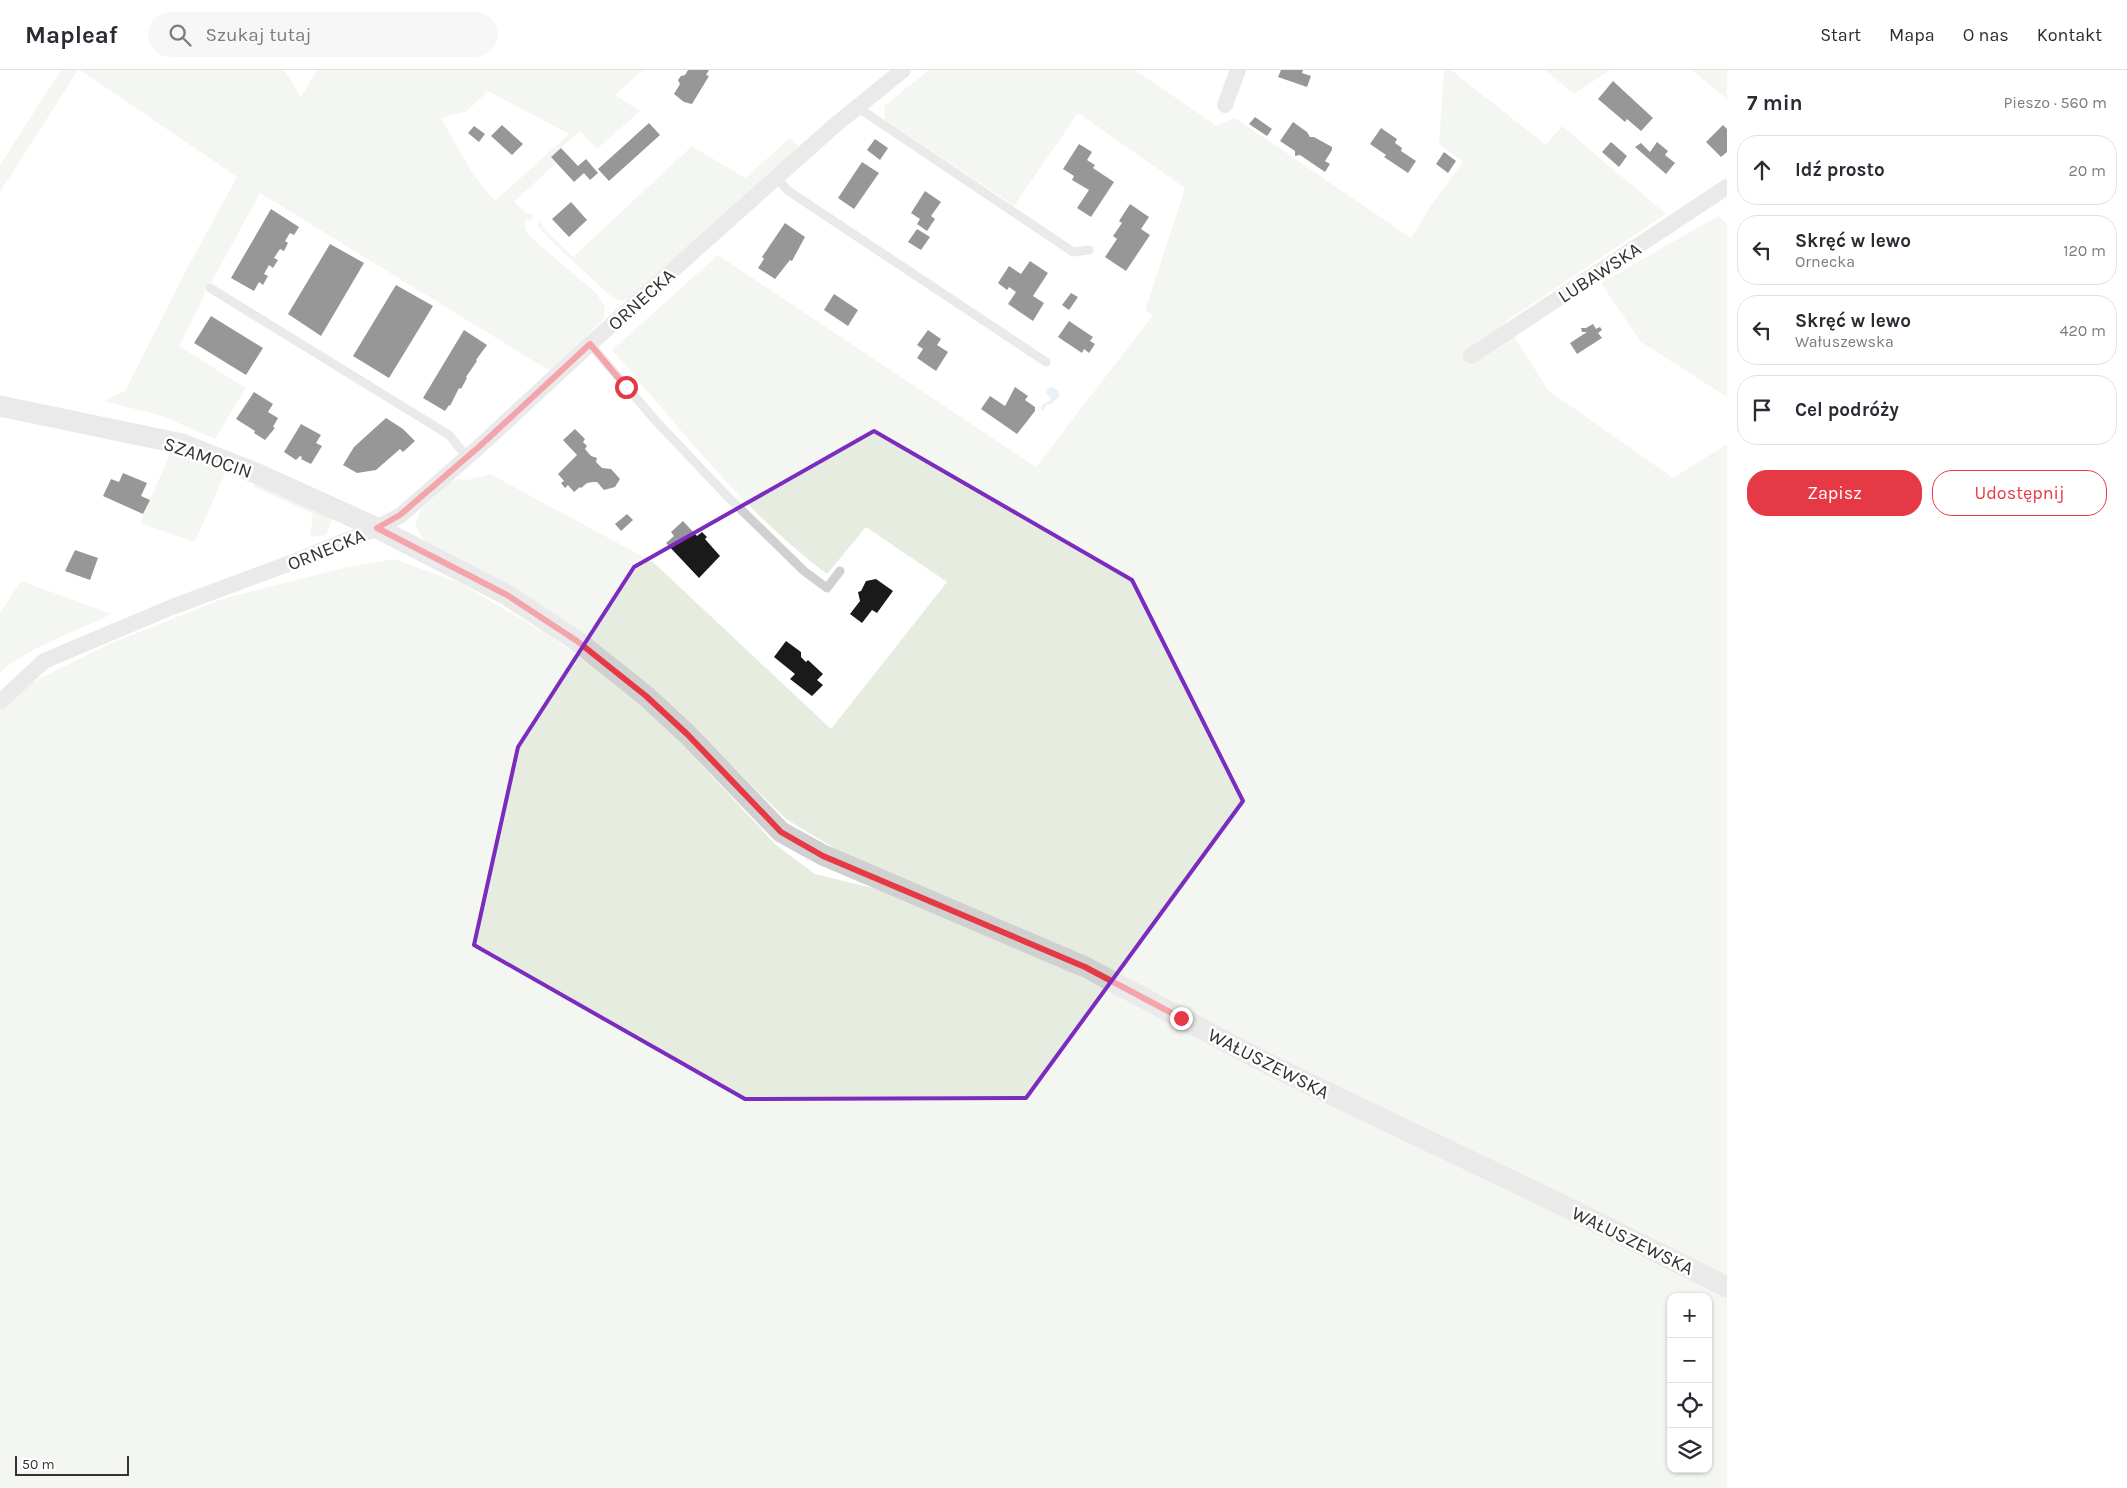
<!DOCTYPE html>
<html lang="pl">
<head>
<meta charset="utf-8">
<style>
	:root { --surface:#fff; --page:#f7f7f7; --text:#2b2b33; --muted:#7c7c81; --line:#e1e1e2; --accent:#e63946 }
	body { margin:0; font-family:Karla,sans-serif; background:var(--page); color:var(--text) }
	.controls { position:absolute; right:15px; bottom:15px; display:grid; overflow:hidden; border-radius:10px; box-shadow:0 1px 4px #0004 }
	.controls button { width:45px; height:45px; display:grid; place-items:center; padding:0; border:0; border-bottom:1px solid var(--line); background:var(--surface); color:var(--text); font:25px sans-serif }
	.scale { position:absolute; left:15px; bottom:12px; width:114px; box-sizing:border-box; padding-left:5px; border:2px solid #333; border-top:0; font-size:14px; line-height:18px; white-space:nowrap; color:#333; -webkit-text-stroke:4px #fff; paint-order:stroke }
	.stop { position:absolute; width:15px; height:15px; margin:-11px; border:4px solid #e63946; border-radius:50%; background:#fff }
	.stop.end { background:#e63946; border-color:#fff; box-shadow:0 1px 5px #0008 }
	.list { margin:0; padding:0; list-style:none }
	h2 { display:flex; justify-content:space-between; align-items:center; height:65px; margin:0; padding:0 20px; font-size:21px }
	h2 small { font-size:16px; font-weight:400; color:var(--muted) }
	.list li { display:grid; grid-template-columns:32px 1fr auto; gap:15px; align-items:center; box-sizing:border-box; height:70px; margin:0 10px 10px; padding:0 10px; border:1px solid var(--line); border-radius:20px }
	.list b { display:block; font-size:19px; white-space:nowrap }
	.list p { margin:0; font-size:16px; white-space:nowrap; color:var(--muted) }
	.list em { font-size:16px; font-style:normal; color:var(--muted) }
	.actions { display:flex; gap:10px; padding:15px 20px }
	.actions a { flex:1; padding:11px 0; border:1px solid var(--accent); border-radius:20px; text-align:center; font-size:18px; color:var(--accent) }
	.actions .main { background:var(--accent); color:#fff }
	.icon { flex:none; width:28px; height:28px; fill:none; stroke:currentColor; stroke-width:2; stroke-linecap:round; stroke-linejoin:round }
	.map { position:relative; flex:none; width:1727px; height:1418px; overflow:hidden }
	header { display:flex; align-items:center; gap:30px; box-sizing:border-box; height:70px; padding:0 25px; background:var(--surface); border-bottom:1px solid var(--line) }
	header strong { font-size:24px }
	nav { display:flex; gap:28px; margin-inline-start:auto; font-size:18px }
	.search { width:350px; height:45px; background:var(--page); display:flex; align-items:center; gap:12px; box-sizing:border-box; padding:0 18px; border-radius:28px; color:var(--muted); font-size:19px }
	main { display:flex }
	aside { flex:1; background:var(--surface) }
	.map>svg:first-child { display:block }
</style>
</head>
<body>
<header>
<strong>Mapleaf</strong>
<div class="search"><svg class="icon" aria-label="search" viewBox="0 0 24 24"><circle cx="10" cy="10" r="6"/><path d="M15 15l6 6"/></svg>Szukaj tutaj</div>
<nav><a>Start</a><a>Mapa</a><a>O nas</a><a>Kontakt</a></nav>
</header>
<main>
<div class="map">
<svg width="1727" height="1418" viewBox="0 0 1727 1418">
	<rect width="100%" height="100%" fill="#fff"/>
	<g fill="#e6ecdf" fill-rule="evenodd">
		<polygon points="61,0 78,0 0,122 0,95"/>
		<path d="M80,0H284L301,27L317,0H643L615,25L640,41L597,79L580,61L551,87L556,93L514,132L526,143L533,144L531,151L525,149V158L529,166L596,223L605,237L604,249L550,301L260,123L211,213L209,212L204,221L206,222L179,276L246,318L215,369L162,346L103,331L125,321L189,195L237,107ZM488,21L569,64L495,131L473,104L441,48L467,41Z"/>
		<path d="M929,0H1135L1217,56L1235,48L1411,168L1434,131L1463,92L1439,74L1444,0H1451L1546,75L1562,56L1666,144L1505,252L1548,320L1673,408L1727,374V1208L859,793L786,749L705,669L426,474L415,455L420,441L447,414L457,409L467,410L490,404L653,492L831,659L947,512L866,457L827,504C744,442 680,358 612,280L718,185L1036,397L1153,245L1145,241L1185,118L1078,43L1014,136L885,50L884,36Z"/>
		<polygon points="1545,0 1610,0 1574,24"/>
		<polygon points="1692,0 1727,0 1727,29"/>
		<polygon points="790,68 799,77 633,227 622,231 614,229 554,174 538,156 539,150 542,153 543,158 573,187 692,76 745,108"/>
		<polygon points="1718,146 1727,154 1727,327 1641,272 1601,213"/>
		<polygon points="171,381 225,403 195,472 140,453"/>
		<polygon points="257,412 333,448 326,465 310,467 313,444 253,416"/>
		<path d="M394,489L460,513L548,565L590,594L653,643L776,775L815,804L889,822L1064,899L1727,1223V1418H0V642L23,617L107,575L222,529L339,499ZM1671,1227H1708V1399H1671Z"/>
		<path d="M21,511L112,544C83,558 21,581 0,603V543Z"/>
	</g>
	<polygon fill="#cfe2ee" points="1051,317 1058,320 1059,327 1051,334 1047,334 1043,341 1041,339 1043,334 1051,330 1046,322 1047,319"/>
	<g fill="#1a1a1a">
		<polygon points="688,0 709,0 706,5 709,6 692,34 684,32 674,24 680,14 678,10 681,6 685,5"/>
		<polygon points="1281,0 1303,0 1302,3 1311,6 1307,17 1278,7"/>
		<polygon points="1613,11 1653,48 1641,61 1627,49 1625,52 1598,29"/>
		<polygon points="1255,47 1272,59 1267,66 1249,54"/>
		<polygon points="1293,52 1307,62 1310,67 1314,67 1332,77 1332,80 1325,91 1330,94 1325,102 1300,85 1295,86 1295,81 1280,71"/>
		<polygon points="649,53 660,65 609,111 598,99"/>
		<polygon points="502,55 523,74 512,85 491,66"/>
		<polygon points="1723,55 1727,59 1727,82 1721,87 1706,72"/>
		<polygon points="474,56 485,64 479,72 468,63"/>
		<polygon points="1381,58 1397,69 1395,73 1402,78 1401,81 1416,91 1408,103 1384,87 1386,85 1370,74"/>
		<polygon points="875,69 888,78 880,90 867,80"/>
		<polygon points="1611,72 1627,86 1619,97 1602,82"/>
		<polygon points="1657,72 1668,81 1665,85 1675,93 1666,104 1635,77 1641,73 1650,82"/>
		<polygon points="1079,74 1092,82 1087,90 1095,95 1093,98 1114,112 1091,147 1077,138 1089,120 1072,110 1074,106 1063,99"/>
		<polygon points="561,78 578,96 586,89 598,103 590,110 584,103 574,112 551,87"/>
		<polygon points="1444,82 1456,91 1448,103 1436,94"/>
		<polygon points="862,92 879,103 854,139 838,128"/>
		<polygon points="925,121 941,132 931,146 935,149 927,161 917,154 920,149 911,143"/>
		<polygon points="571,132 587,150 569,167 552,149"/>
		<polygon points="1130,134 1149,147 1141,159 1150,165 1126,201 1105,187 1117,169 1113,166 1122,153 1119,151"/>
		<polygon points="271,139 299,157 294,165 290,163 285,171 288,173 284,181 280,179 274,188 278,190 273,198 269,195 264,204 268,206 263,215 259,212 254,221 231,208"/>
		<polygon points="785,153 805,167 792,191 790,190 775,209 758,198 764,189 762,187"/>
		<polygon points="917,159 930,167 921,180 908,172"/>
		<polygon points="330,174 364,193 321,266 288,244"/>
		<polygon points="1030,191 1048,203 1033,226 1044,233 1033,251 1008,234 1016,222 1009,217 1007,220 998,213 1009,196 1021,204"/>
		<polygon points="396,215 433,236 389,308 353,286"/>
		<polygon points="1071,223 1078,227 1069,240 1062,235"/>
		<polygon points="834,224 858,240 848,256 824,240"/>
		<polygon points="211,246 263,278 246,305 194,273"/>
		<polygon points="1069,251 1093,267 1090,271 1095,274 1089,283 1084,279 1082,283 1058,267"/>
		<polygon points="1593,254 1596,259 1600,257 1602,260 1598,263 1602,268 1577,284 1570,273 1587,262 1582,262 1581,258 1586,258"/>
		<polygon points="464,260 487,275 476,290 477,291 466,307 467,308 461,319 459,318 450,336 449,335 445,341 423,328"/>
		<polygon points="928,260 941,269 937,275 948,282 936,301 917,288 923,279 917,275"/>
		<polygon points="1015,317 1028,326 1025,330 1035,337 1035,341 1017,364 981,339 990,326 1005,336"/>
		<polygon points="254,322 273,334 268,342 278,348 273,357 275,358 265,370 254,363 255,361 236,349"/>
		<polygon points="386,348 403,359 415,371 403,382 400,379 376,400 357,403 343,395 354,377"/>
		<polygon points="301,354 321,365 316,373 322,376 311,394 301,389 302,387 300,386 296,390 284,382"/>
		<polygon points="575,359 585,369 583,372 587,376 585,379 591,386 597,388 596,392 602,398 611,399 620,409 615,417 604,420 597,412 593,412 587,413 581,418 580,417 574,422 568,415 565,418 561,413 564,411 558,404 577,385 563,370"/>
		<polygon points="123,403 147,413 141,426 150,430 143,444 103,426 111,409 119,412"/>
		<polygon points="627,444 633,450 621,461 615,454"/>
		<polygon points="683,451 697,466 702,462 707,467 705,469 720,486 699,508 666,473 674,466 671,462"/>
		<polygon points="75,480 98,488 90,510 65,501"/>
		<polygon points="876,509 893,521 877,543 872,540 862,553 850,544 860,531 858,522 861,521 866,511"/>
		<polygon points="786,571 801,582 801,587 806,592 808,590 823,604 817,610 823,615 812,626 790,609 795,604 774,587"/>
	</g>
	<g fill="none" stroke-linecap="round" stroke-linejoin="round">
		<g stroke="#d0d0d0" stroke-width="9">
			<polyline points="857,37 1073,182 1089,180"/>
			<polyline points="777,108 787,120 1046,292"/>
			<polyline points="210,218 449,365 467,387"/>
			<polyline points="590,274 655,350 726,425 804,501 827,518 840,501"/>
		</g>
		<g stroke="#d0d0d0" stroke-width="16">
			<polyline points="1225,35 1238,0"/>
			<polyline points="1471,286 1727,117"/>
			<polyline points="0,632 44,591 172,537 301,489 377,458 401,445 481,375 590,274 834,56 903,0"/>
		</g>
		<polyline stroke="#d0d0d0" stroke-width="21" points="0,336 182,374 258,404 377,458 507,525 577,571 646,626 687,664 781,762 823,785 1085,897 1270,995 1558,1133 1727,1217"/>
	</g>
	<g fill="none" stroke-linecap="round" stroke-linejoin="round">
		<polyline stroke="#e63946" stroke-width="6" points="626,317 590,274 481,375 400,445 377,458 507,525 577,571 646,626 687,664 781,762 823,786 1085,897 1181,948"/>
	</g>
	<path d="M0 0H1727V1418H0ZM874,361L1132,510L1243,731L1026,1028L745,1029L474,875L518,677L634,497Z" fill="#fff" fill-opacity=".55" fill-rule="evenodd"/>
	<path fill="none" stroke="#7b2cbf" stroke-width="4" stroke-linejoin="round" d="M874,361L1132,510L1243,731L1026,1028L745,1029L474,875L518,677L634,497Z"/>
	<g text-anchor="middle" stroke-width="5" stroke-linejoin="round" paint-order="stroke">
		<g font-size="19" fill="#333" stroke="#fff">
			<text transform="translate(1599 202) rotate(-33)" y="7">LUBAWSKA</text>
			<text transform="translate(641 229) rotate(-42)" y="7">ORNECKA</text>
			<text transform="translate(208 387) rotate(19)" y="7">SZAMOCIN</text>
			<text transform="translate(326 479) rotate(-22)" y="7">ORNECKA</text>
			<text transform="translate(1269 993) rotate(27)" y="7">WAŁUSZEWSKA</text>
			<text transform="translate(1633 1170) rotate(26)" y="7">WAŁUSZEWSKA</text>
		</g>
	</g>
</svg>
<div class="controls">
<button>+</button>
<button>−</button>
<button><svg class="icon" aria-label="locate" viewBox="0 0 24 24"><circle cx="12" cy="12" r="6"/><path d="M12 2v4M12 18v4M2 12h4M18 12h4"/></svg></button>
<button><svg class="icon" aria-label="layers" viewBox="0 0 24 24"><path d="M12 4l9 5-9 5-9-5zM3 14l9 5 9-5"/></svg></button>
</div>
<div class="scale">50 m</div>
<div class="stop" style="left:626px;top:317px"></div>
<div class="stop end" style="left:1181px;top:948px"></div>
</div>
<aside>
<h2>7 min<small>Pieszo · 560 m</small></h2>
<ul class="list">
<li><svg class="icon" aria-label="ahead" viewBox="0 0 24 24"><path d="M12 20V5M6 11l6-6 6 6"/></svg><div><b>Idź prosto</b></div><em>20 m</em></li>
<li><svg class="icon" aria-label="left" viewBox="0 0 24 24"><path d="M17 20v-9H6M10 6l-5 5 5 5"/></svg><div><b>Skręć w lewo</b><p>Ornecka</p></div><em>120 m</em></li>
<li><svg class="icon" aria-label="left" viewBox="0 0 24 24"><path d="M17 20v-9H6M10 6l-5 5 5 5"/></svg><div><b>Skręć w lewo</b><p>Wałuszewska</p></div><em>420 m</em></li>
<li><svg class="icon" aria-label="arrive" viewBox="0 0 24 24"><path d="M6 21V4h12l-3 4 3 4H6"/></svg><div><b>Cel podróży</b></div></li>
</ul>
<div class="actions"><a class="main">Zapisz</a><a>Udostępnij</a></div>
</aside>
</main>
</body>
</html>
